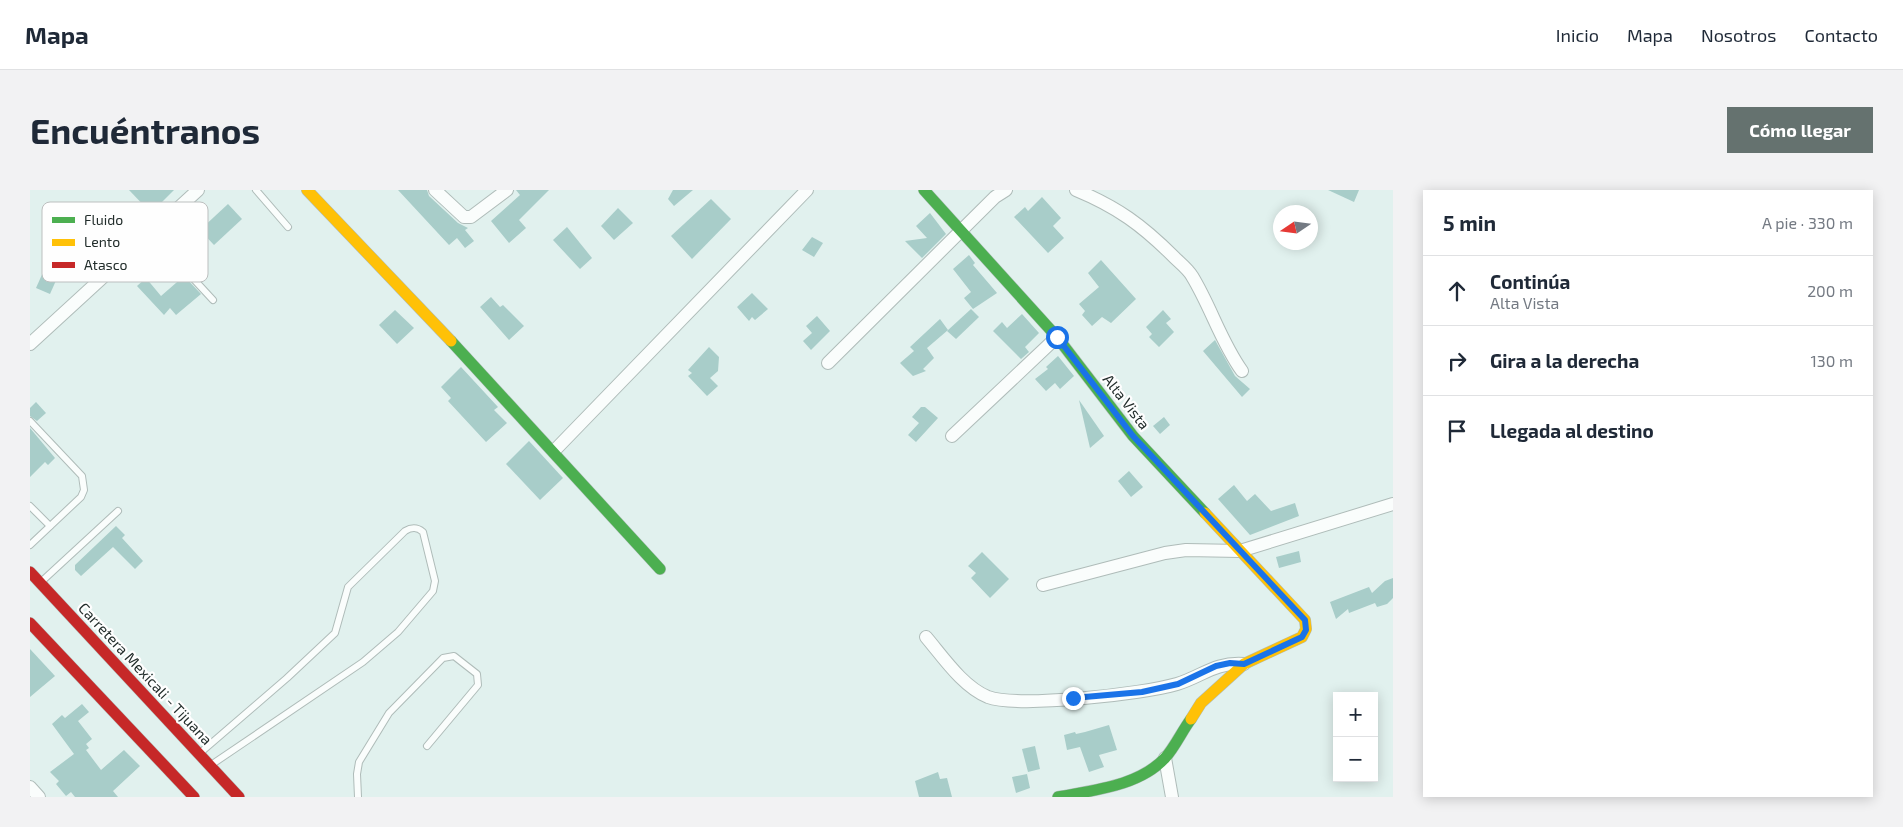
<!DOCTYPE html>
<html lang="es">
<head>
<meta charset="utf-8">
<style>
	:root { --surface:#fff; --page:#f2f2f3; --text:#1f2937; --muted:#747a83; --line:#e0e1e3; --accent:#65726f }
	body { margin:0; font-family:"Exo 2",sans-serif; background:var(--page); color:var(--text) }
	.controls { position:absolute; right:15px; bottom:15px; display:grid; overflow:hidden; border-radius:0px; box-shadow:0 2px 12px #0003 }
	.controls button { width:45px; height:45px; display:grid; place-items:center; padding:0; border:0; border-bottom:1px solid var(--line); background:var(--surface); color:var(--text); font:25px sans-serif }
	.compass { position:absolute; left:1243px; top:15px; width:45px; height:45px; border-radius:50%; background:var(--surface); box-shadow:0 2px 12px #0003; rotate:257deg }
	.stop { position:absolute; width:15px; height:15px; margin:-11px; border:4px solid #1a73e8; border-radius:50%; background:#fff }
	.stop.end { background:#1a73e8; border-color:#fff; box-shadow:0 1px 5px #0008 }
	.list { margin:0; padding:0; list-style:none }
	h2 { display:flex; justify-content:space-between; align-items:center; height:65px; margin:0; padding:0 20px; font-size:21px }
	h2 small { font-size:16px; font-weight:400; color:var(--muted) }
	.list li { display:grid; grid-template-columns:32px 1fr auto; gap:15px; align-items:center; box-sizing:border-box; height:70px; padding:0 20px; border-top:1px solid var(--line) }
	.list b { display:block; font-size:19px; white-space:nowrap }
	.list p { margin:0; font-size:16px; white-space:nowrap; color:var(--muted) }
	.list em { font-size:16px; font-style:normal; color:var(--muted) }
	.icon { flex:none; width:28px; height:28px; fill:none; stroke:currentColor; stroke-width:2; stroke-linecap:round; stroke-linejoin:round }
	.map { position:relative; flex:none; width:1363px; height:607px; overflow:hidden; border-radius:0px }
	header { display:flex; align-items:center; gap:30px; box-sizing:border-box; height:70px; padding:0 25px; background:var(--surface); border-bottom:1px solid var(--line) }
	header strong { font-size:24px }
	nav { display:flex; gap:28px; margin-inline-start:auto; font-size:18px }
	.intro { display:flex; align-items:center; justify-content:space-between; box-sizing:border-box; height:120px; padding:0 30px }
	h1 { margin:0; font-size:35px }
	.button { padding:12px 22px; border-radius:0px; background:var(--accent); color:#fff; font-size:18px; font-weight:700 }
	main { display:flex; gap:30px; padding:0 30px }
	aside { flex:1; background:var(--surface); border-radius:0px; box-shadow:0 2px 12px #0003 }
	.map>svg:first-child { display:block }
</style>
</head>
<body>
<header>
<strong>Mapa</strong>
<nav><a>Inicio</a><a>Mapa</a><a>Nosotros</a><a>Contacto</a></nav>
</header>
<div class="intro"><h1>Encuéntranos</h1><a class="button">Cómo llegar</a></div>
<main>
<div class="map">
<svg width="1363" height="607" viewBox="0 0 1363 607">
	<rect width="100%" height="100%" fill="#e1f1ee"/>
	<g fill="#a8cdc9">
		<polygon points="99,0 144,0 121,23"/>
		<polygon points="368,0 397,0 399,6 428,33 438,38 435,40 444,51 435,58 427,48 419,55"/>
		<polygon points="486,0 519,0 489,30 496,38 479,53 461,31 490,5"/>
		<polygon points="643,0 663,0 644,16 638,9"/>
		<polygon points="1298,0 1329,0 1324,12"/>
		<polygon points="1012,7 1031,28 1023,36 1034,48 1018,63 984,27 995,17 998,21"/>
		<polygon points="681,9 701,29 662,69 641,46"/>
		<polygon points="198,14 212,29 184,55 170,40"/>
		<polygon points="588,18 603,33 584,50 571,36"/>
		<polygon points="900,23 916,44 892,68 875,51 897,48 886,36"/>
		<polygon points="537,37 562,68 550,79 523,50"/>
		<polygon points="782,47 793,53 784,67 772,60"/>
		<polygon points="939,65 945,73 943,75 967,103 943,119 934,108 941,102 923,79"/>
		<polygon points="1071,70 1106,109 1081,133 1072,127 1062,136 1052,125 1055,121 1049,114 1069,97 1058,83"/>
		<polygon points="14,80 28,86 20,104 6,98"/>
		<polygon points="154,86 171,104 146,125 140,118 134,125 107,96 116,88 131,106"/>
		<polygon points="722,103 738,119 725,130 722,127 719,131 707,117"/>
		<polygon points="461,107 470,117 473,115 494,136 479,150 450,117"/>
		<polygon points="941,119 949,127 926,149 917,141"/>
		<polygon points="365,120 384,138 367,154 349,135"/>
		<polygon points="1133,120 1141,129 1136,133 1144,142 1129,157 1119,147 1122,144 1116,137"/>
		<polygon points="992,124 1009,143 995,157 999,162 991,169 963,141 972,132 977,138"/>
		<polygon points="787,126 800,141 781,160 773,151 782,143 776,136"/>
		<polygon points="910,129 918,140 897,158 904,168 893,179 896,181 883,186 870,173 884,161 880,157"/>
		<polygon points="1185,150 1205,186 1220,199 1212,207 1173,161"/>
		<polygon points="679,157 689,167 688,181 680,188 688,196 677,206 658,186 662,183 658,180"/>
		<polygon points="1028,166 1044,186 1030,199 1025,193 1016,201 1005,189 1018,179 1016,177"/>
		<polygon points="431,177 468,217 464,220 477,233 456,252 418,211 421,208 411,197"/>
		<polygon points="1049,210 1074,246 1060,258"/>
		<polygon points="6,212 16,223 7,231 0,226 0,218"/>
		<polygon points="891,217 895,217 908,228 886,252 878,245 889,233 882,227"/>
		<polygon points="1134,227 1140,235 1130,244 1123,236"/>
		<polygon points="0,238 25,268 18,275 15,272 0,287"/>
		<polygon points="499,251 533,288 510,310 476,274"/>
		<polygon points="1099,281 1113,297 1101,307 1088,291"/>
		<polygon points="1204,295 1217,311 1225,304 1241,321 1265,313 1269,326 1220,345 1188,309"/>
		<polygon points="86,336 95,345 92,348 113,371 105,379 83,357 51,386 45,380 45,375"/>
		<polygon points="1269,361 1271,372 1249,378 1246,367"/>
		<polygon points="952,362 979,389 960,408 941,388 946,383 938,376"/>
		<polygon points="1363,388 1363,408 1357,414 1347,417 1345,413 1319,423 1318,419 1306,429 1300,412 1339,397 1342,403 1355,391"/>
		<polygon points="0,459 25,486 0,507"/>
		<polygon points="52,514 59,522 48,531 62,549 56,554 59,558 56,560 71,580 94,560 110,576 83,601 88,607 45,607 41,602 36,606 26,594 29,591 20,582 44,564 22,534 32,525 35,528"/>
		<polygon points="1079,535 1087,560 1069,565 1074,577 1059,582 1050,557 1037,560 1034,545 1045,542 1046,544 1055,542"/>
		<polygon points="1005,556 1010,579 998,582 992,559"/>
		<polygon points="908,582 910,589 917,588 922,607 889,607 885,591"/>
		<polygon points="997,584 1000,598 986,603 982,587"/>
	</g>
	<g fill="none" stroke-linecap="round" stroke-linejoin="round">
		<defs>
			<g id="lane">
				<polyline points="226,0 258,37"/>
				<polyline points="122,44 183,110"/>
				<polyline points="0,231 52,286 54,300 51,307 0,355"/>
				<polyline points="0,316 20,336"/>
				<polyline points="11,392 88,321"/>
				<path d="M170,563L257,488L305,443L318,397L375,341C382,337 387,337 393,342L405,391L403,401L368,442L333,472L181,575"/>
				<polyline points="328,607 327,584 329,572 359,523 413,468 424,466 447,484 448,495 397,556"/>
			</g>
			<g id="street">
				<polyline points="405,0 434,27 441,27 477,0"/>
				<path d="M1046,0C1087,17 1112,35 1144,67C1150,73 1158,79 1162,86C1181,117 1191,152 1212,181"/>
				<polyline points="0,154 168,0"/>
				<polyline points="798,173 965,7 976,0"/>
				<polyline points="922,246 1027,147"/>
				<polyline points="524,261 777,0"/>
				<polyline points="1013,395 1135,363 1156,360 1210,361 1363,314"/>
				<path d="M896,447C913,467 933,497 958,507C989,518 1113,504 1147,494C1173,486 1184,472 1214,474"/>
				<polyline points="1135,568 1142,607"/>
				<polyline points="0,597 9,607"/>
			</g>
			<g id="fast">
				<polyline points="894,0 1027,147 1103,246 1175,323"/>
				<polyline points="421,151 630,379"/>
				<path d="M1028,607C1064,600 1109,596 1135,568C1145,557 1152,541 1161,529"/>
			</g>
			<g id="slow">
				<polyline points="277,0 421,151"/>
				<polyline points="1161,529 1171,513 1214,474 1272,447 1276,439 1275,430 1175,323"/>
			</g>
			<g id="jam">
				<polyline points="0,382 209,607"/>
				<polyline points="0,433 164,607"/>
			</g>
		</defs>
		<use href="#lane" stroke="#afbcb9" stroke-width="8"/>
		<use href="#street" stroke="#afbcb9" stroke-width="14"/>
		<use href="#fast" stroke="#afbcb9" stroke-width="12"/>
		<use href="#slow" stroke="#afbcb9" stroke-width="12"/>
		<use href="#jam" stroke="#afbcb9" stroke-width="12"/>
		<use href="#lane" stroke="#fafdfc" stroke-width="6"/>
		<use href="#street" stroke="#fafdfc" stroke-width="12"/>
		<use href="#fast" stroke="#4caf50" stroke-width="11"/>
		<use href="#slow" stroke="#ffc107" stroke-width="11"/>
		<use href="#jam" stroke="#c62828" stroke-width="11"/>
	</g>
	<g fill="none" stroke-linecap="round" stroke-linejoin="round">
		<polyline stroke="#1a73e8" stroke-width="6" points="1027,147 1103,246 1275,430 1276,440 1272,447 1214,474 1200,473 1186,476 1148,494 1112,502 1043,508"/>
	</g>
	<g text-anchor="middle" stroke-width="4.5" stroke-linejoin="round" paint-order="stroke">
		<g font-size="15" fill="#222d2b" stroke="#fefefe">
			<text transform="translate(1096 212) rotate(52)" y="5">Alta Vista</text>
			<text transform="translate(115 484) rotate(47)" y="5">Carretera Mexicali - Tijuana</text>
		</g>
	</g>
	<rect x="12" y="12" width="166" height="80" rx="8" fill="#fefefe" stroke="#bcbfbf" stroke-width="1"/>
	<rect x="22" y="27" width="23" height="6" fill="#4caf50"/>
	<rect x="22" y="49" width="23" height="7" fill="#ffc107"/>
	<rect x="22" y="72" width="23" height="6" fill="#c62828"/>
	<g font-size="14" fill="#222d2b">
		<text x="54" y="35">Fluido</text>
		<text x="54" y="57">Lento</text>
		<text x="54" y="80">Atasco</text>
	</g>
</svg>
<div class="controls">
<button>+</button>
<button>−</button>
</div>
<svg class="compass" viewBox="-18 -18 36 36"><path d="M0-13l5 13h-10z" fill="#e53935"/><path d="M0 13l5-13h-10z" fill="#747a83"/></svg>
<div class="stop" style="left:1027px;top:147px"></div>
<div class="stop end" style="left:1043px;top:508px"></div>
</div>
<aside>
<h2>5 min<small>A pie · 330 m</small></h2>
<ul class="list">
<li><svg class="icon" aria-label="ahead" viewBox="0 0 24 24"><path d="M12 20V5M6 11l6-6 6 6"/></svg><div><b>Continúa</b><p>Alta Vista</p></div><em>200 m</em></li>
<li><svg class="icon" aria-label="right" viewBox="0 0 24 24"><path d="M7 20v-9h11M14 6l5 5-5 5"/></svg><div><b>Gira a la derecha</b></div><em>130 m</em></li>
<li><svg class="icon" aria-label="arrive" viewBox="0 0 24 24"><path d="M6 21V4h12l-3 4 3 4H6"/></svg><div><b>Llegada al destino</b></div></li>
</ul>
</aside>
</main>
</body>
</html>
